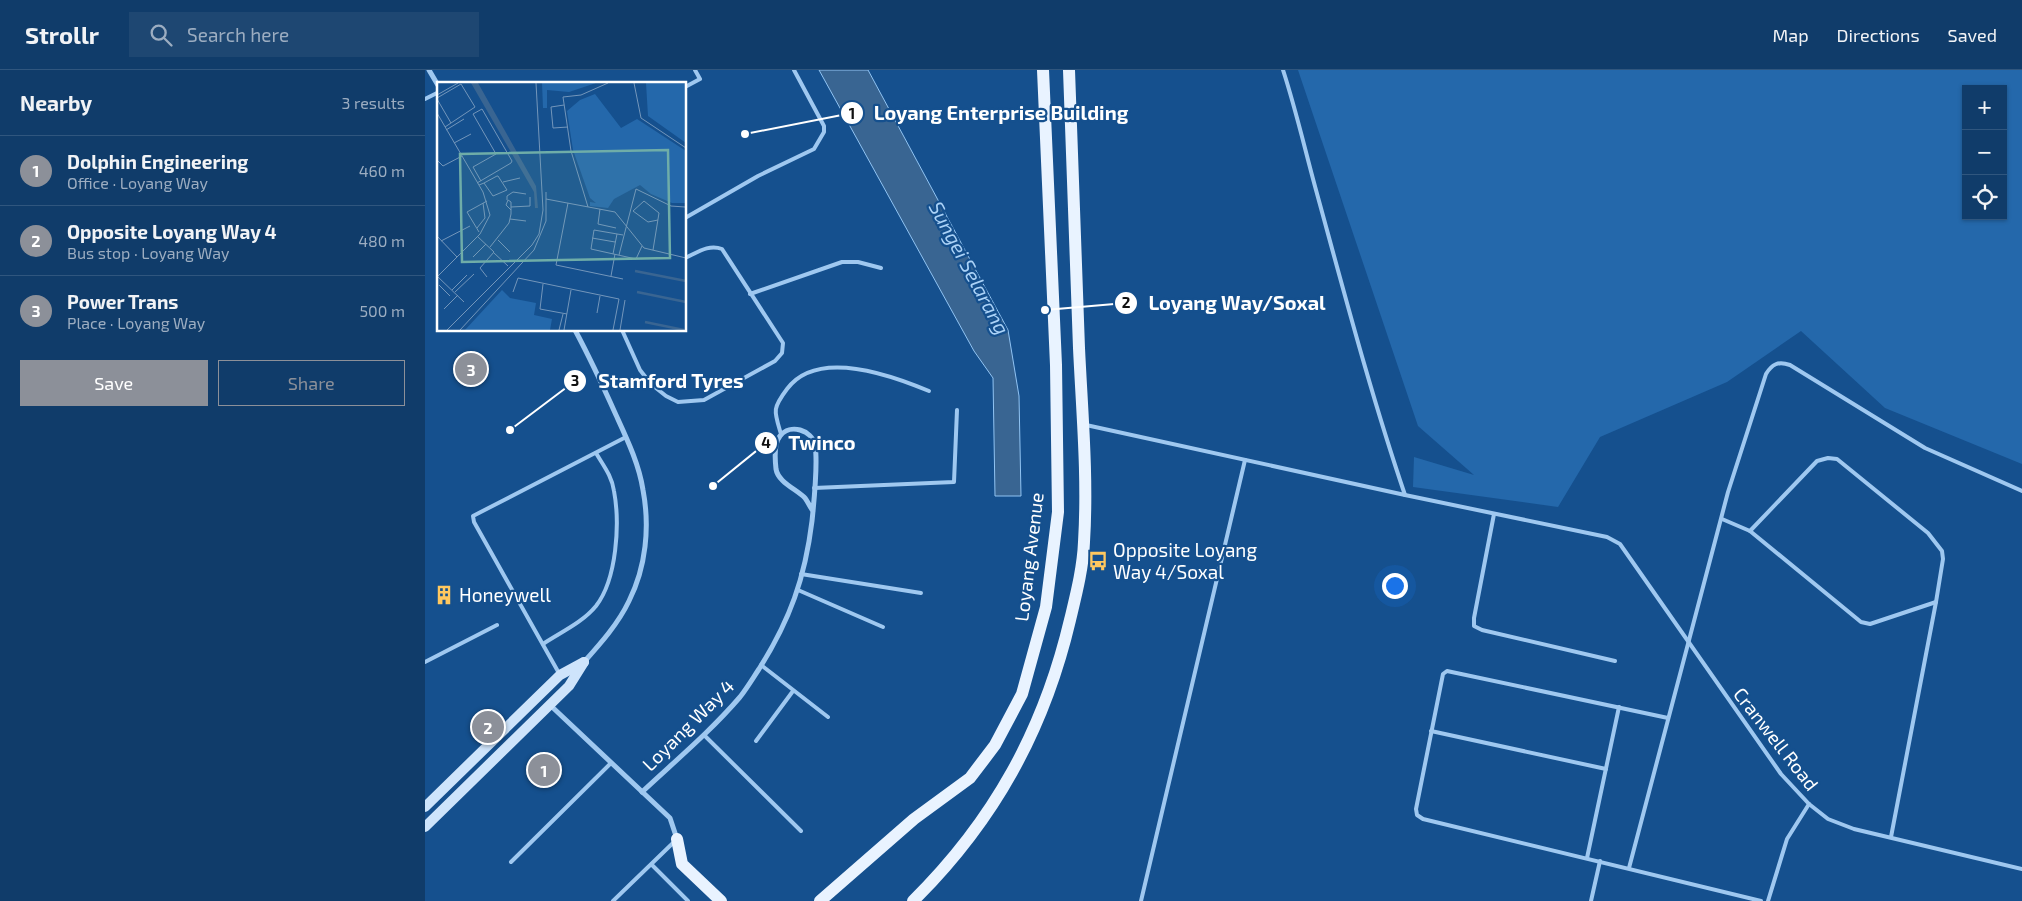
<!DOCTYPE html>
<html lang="en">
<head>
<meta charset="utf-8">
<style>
	:root { --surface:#103c6a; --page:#1e4772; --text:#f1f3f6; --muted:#9cadc1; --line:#30567e; --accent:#8c9099 }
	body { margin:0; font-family:"Exo 2",sans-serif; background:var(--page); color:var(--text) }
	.controls { position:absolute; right:15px; top:15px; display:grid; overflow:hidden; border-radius:0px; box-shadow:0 1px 4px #0004 }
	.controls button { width:45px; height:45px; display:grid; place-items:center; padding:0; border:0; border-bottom:1px solid var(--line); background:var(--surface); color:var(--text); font:25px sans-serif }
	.you { position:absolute; left:969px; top:515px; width:18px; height:18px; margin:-12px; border:4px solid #fff; border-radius:50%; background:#1a73e8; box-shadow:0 0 0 8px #1a73e833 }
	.badge { display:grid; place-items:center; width:32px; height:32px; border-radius:50%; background:var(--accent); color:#fff; font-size:16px; font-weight:700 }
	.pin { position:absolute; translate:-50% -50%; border:2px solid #fff; box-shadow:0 1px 5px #0006 }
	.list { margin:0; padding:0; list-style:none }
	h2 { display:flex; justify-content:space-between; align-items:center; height:65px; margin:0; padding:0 20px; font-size:21px }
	h2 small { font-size:16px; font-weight:400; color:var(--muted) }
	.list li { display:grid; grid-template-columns:32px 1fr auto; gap:15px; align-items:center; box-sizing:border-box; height:70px; padding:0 20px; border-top:1px solid var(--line) }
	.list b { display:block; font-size:19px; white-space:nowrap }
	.list p { margin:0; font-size:16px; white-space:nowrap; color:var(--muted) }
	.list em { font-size:16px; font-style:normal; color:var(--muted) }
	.actions { display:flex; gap:10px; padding:15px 20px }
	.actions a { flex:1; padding:11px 0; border:1px solid var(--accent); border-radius:0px; text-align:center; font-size:18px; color:var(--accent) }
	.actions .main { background:var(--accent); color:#fff }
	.icon { flex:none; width:28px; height:28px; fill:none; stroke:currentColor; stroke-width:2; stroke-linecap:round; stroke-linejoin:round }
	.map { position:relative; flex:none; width:1597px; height:831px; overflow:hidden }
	header { display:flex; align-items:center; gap:30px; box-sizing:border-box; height:70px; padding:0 25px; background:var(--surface); border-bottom:1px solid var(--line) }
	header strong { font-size:24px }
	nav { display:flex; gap:28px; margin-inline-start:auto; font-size:18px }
	.search { width:350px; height:45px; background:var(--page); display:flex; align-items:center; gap:12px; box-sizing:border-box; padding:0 18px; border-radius:0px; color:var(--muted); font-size:19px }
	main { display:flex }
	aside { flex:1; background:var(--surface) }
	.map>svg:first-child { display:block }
</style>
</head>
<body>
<header>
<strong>Strollr</strong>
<div class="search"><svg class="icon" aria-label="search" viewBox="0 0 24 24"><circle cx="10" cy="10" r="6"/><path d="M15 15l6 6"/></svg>Search here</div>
<nav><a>Map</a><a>Directions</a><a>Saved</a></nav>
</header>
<main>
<aside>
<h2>Nearby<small>3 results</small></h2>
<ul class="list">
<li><span class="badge">1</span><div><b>Dolphin Engineering</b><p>Office · Loyang Way</p></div><em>460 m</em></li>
<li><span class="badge">2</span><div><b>Opposite Loyang Way 4</b><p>Bus stop · Loyang Way</p></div><em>480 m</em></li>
<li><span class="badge">3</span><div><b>Power Trans</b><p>Place · Loyang Way</p></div><em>500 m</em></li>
</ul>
<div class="actions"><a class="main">Save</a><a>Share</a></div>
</aside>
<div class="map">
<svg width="1597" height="831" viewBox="0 0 1597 831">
	<rect width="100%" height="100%" fill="#15508e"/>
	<path fill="#2468ab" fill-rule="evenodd" d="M873,0H1597V394L1460,338L1376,261L1302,312L1175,367L1133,437L988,417L989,387L1049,405L993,356ZM1541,19H1578V146H1541Z"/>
	<polygon fill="#396592" stroke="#91c4f3" points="394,0 443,0 583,260 594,326 596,426 570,426 568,308 549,281"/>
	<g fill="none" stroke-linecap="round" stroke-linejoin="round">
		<g stroke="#9fc8f0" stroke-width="4">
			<path d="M858,0C871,40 880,80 891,120C919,222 946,325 980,425"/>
			<polyline points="260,17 275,9 270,0"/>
			<polyline points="0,29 14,22"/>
			<polyline points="260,148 333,106 389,79 399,62 399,56 369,0"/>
			<polyline points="325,224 417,192 433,192 456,198"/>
			<path d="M197,260L215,300L226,314L241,326L253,332L279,330L350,291L357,283L358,273L297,179C284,174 273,182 260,188"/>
			<polyline points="661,355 980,425 1182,467 1195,474 1356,704 1384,734 1403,749 1429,759 1597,799"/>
			<path d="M356,364C349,341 347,339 362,319C392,278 466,305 504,321"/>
			<polyline points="389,418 529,412 532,340"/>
			<polyline points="1069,444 1049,548 1049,556 1057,560 1190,591"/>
			<polyline points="1297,449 1325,461 1436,552 1445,554 1511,532"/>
			<polyline points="1325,461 1392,391 1403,388 1412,389 1503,463 1517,481 1518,489 1511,532 1466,767"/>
			<polyline points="376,504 496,523"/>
			<polyline points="373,520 458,557"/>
			<path d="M118,574C136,562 157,553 171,536C192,509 195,453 189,421C187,406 178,395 171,383"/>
			<polyline points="0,592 72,555"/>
			<polyline points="336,595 403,647"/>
			<polyline points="135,605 49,452 48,446 201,367"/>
			<polyline points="1243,648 1022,601 1018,604 991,739 992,745 998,749 1336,831"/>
			<polyline points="1006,661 1181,699"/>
			<polyline points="279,665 376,761"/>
			<polyline points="331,671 368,621"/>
			<polyline points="1162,788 1194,637"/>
			<polyline points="86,792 186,693"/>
			<polyline points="227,795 263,831"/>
			<path d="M1204,798L1303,422L1341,304C1347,294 1353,291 1365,295L1500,378L1597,421"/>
			<polyline points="188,831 249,772"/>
			<polyline points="716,831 820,390"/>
			<polyline points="1166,831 1175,791"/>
			<polyline points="1343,831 1362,769 1384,734"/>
		</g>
		<g stroke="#9fc8f0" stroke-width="5">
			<polyline points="4,0 14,17"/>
			<path d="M150,260C165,288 178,316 191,345C202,369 214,394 218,420C225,457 221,497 204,531C193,554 176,573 159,592"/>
			<polyline points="125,635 245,748 252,769"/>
			<path d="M217,722C250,691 285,662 315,627C322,618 328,608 334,599C365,550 380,508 387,451C389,432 393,393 390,375C387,360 365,353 355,366C349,373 350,390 351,399C353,412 371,419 380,428C383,432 385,437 388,441"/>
		</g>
		<g stroke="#cee4fb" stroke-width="10">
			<polyline points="0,737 135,605 159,592"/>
			<polyline points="0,757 144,616 159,592"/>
		</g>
		<g stroke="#e9f3ff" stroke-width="12">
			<polyline points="252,769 257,794 296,831"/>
			<polyline points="395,831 489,749 545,708 570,675 597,624 621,537 633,442 631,295 618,0"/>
			<path d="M488,831C569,751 619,660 645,550C651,525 658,498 659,472C663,407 657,342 654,278C651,185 647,93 644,0"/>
		</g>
	</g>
	<defs>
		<symbol id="bus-bare" viewBox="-9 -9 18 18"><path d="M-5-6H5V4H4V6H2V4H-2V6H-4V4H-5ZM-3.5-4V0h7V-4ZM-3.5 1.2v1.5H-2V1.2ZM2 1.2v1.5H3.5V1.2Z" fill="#ffc85f" stroke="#15508e" stroke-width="2.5" paint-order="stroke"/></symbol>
		<symbol id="building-bare" viewBox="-9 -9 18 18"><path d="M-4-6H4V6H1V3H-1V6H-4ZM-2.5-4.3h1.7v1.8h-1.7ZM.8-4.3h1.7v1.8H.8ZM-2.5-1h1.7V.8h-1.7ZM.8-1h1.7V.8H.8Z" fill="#ffc85f" stroke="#15508e" stroke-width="2.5" paint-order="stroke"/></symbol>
	</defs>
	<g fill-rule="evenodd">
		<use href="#bus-bare" x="659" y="477" width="28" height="28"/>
		<use href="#building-bare" x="5" y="511" width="28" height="28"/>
	</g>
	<g text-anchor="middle" stroke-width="4.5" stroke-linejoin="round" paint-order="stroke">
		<g font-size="19" fill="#fff" stroke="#15508e" text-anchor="start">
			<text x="688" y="487">Opposite Loyang<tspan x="688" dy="22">Way 4/Soxal</tspan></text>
			<text x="34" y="532">Honeywell</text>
		</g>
		<g font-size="19" fill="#fff" stroke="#15508e">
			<text transform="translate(604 487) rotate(-83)" y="7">Loyang Avenue</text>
			<text transform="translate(263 655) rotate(-45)" y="7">Loyang Way 4</text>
			<text transform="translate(1351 669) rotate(52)" y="7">Cranwell Road</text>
		</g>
		<g font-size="20" font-style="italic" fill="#abd2f7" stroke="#15508e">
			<text transform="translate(544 198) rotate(62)" y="7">Sungei Selarang</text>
		</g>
	</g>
	<g transform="translate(12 12)">
		<rect width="249" height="249" fill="#15508e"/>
		<path d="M105,1H159L132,10L110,8V26H106ZM209,1H249V61L211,34ZM158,12L184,46L200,37L249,69V121H235L214,112L203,103L177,117L171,126L153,124V120L159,121L153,116L136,68L130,29L143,18ZM65,208L73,216L99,221L97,233L115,237L113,248H28Z" fill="#2468ab"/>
		<path d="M34,1H41L99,104L101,126H98L97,110Z" fill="#396592"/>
		<path fill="none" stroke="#396592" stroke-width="2.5" d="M198,189L249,199M200,210L249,220M208,240L247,248"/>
		<path fill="none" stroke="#7396bb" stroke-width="1" d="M197,1L204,36L249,66M0,13L21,1M0,16L24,2L38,25L8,45M0,17L14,41M127,23L114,25L116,46L131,45M0,31L46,110L53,133L43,152L0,195M9,48L27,37M17,61L34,52M0,78L6,84L25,74M66,100L83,96M40,101L74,81L75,79L45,27L36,32L59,72L36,85L44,99M42,103L47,101L60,94H61L70,108L56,114L47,101M109,117L178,130L207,166L249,176M70,118V114L76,110L89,112M131,121L119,183L186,197M74,125L93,124V115M151,125L134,69L126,15L144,13L171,1M163,127L161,142L179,146M196,129L207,119L222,131L216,168M196,129L211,140L221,138M73,137L89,139M40,146L48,136L46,121M42,150L30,130L50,119M186,153L157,148L154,167L199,177L205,164M0,154L20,175M40,154L57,170L43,186L50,195M155,156L178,160M61,158L73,170M4,159L33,144M53,165L72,141L74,132V120L71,118L69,123L74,128M57,171L71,184M176,172L180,152M182,173L199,107L234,124L248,125M36,175L49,162M0,194L27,220M174,194L178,172M106,202L103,227L130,232M2,203L13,214M15,208L30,193M18,210L37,192M76,210L81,196L182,217L176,248M7,227L21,213M160,231L163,214M10,248L95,163L102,152L106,128L99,1M23,248L97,168L109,139V110M122,248L126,232M127,248L134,208M183,248L188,218"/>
		<path fill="#6fada8" fill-opacity="0.15" stroke="#6fada8" stroke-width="2.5" d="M231,68L233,176L25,180L23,72Z"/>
		<rect width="249" height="249" fill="none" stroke="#fff" stroke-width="2.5"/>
	</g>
	<path fill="none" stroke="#fff" stroke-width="2" d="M320 64L427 43M620 240L701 233M85 360L150 311M288 416L341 373"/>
	<g fill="#fff" stroke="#15508e" stroke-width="2">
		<circle cx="320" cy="64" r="5"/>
		<circle cx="620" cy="240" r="5"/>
		<circle cx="85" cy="360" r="5"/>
		<circle cx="288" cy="416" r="5"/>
		<circle cx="427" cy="43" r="12"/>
		<circle cx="701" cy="233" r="12"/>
		<circle cx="150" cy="311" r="12"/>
		<circle cx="341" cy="373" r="12"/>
	</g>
	<g font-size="15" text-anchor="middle" font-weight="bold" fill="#111">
		<text x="427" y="49">1</text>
		<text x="701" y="238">2</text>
		<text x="150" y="316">3</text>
		<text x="341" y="378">4</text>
	</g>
	<g font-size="20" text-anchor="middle" font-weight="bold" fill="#fff" stroke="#15508e" stroke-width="4.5" stroke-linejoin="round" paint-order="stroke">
		<text x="576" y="50">Loyang Enterprise Building</text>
		<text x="812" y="240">Loyang Way/Soxal</text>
		<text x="246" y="318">Stamford Tyres</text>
		<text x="397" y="380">Twinco</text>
	</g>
</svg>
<div class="controls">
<button>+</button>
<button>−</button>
<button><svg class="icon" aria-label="locate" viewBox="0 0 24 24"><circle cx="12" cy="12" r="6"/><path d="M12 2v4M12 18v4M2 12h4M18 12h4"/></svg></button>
</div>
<div class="you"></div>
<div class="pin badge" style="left:119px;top:700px">1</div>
<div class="pin badge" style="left:63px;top:657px">2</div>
<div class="pin badge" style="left:46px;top:299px">3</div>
</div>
</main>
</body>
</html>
